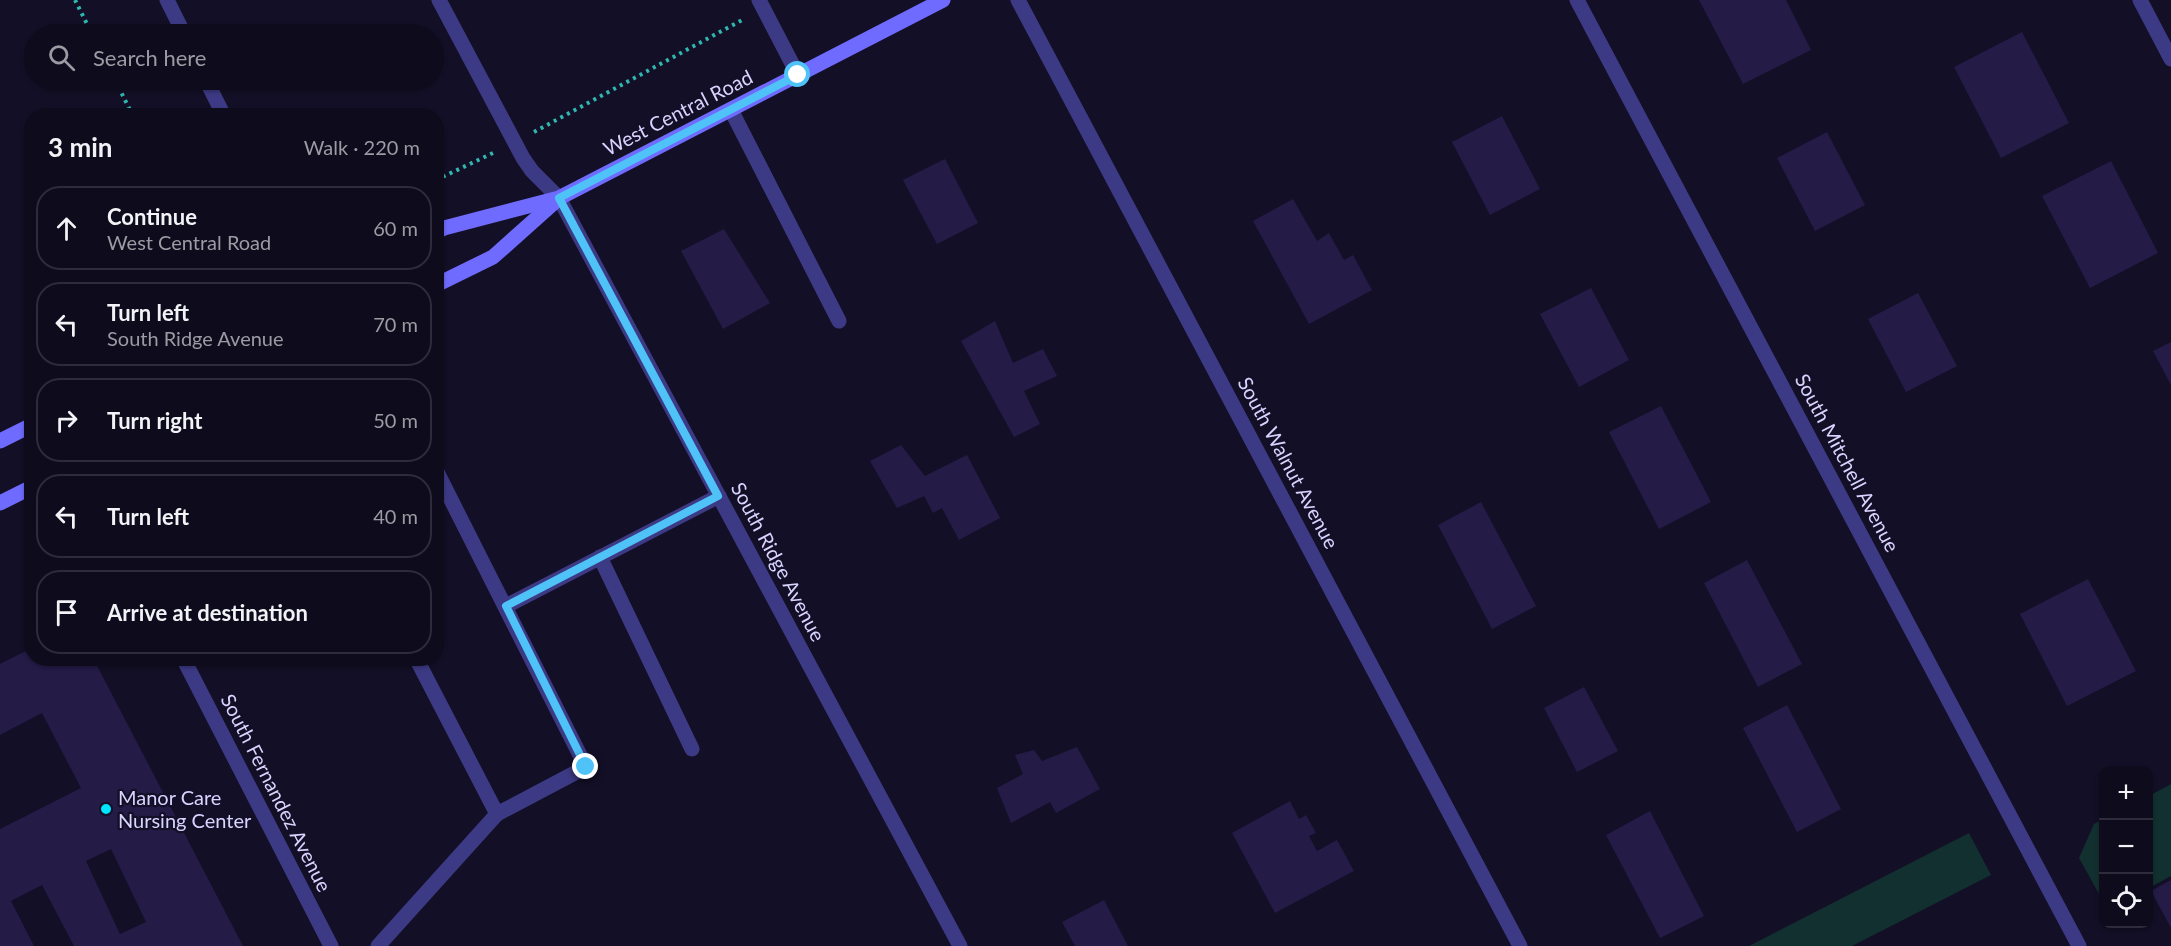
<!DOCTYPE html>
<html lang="en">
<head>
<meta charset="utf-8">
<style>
	:root { --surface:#0e0b1c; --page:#1c1929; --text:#f1f3f6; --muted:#9b9ba3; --line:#2e2b3b }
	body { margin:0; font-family:Lato,sans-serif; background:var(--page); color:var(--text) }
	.controls { position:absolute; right:18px; bottom:18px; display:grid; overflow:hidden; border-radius:12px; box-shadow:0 2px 4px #0004 }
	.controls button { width:54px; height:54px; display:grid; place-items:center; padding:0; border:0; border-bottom:2px solid var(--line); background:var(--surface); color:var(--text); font:30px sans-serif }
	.stop { position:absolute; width:18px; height:18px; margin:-14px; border:4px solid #4fc3f7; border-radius:50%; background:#fff }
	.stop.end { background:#4fc3f7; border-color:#fff; box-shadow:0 2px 6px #0008 }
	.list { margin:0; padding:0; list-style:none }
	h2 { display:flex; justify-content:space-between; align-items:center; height:78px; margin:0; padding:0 24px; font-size:26px }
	h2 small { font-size:20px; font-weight:400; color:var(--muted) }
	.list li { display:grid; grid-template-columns:39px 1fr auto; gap:18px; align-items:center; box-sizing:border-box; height:84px; margin:0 12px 12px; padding:0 12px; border:2px solid var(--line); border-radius:24px }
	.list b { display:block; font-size:22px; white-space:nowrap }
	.list p { margin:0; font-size:20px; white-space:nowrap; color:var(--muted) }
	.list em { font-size:20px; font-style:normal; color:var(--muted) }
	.icon { flex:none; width:33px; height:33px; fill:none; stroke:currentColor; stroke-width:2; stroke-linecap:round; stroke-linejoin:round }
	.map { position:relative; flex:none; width:2171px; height:946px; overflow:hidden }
	.search { position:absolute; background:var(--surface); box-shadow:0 2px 4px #0004; left:24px; top:24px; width:420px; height:66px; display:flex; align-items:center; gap:15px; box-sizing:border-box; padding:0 21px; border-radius:33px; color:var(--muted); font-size:22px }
	.panel { position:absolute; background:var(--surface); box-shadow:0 2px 4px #0004; left:24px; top:108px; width:420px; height:558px; border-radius:24px }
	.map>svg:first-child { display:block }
</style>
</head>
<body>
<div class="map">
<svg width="2171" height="946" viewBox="0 0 2171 946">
	<rect width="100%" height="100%" fill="#130f26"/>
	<g fill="#12302f">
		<polygon points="2171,784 2171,876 2149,888 2149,796"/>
		<polygon points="2103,819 2103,901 2079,858 2094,824"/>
		<polygon points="1969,833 1991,875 1852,946 1749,946"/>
	</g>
	<g fill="#241b47" fill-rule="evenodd">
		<polygon points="1699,0 1786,0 1811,50 1743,84"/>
		<polygon points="2022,32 2069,123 2001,158 1954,67"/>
		<polygon points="1502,116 1540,189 1490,215 1452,142"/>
		<polygon points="1827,132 1865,205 1815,231 1777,158"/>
		<polygon points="945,159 978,223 937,244 903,180"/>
		<polygon points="2111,161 2158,253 2090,288 2042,196"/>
		<polygon points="1293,199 1317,241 1329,233 1344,260 1353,255 1372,290 1309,324 1253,221"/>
		<polygon points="724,229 770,303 723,329 681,251"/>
		<polygon points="1591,288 1629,360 1579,387 1540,314"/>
		<polygon points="1918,293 1957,366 1906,392 1868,319"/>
		<polygon points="995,321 1013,363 1043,349 1057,376 1024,391 1040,424 1014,437 961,341"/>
		<polygon points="2171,342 2171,385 2153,351"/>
		<polygon points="1661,406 1711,502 1659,529 1609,432"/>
		<polygon points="901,445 925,476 967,455 1000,518 959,540 942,508 933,513 924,496 897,508 870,461"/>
		<polygon points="1481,502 1536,606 1492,629 1438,525"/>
		<polygon points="1747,560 1802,664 1758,687 1704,583"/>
		<polygon points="2088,579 2136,671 2067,706 2020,614"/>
		<path d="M32,648V658H93L243,946H74L42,885L11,901L34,946H0V829L81,788L42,713L0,735V664ZM111,849L146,922L120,934L86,861Z"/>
		<polygon points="1584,687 1618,751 1577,772 1544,708"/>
		<polygon points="1787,705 1841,809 1797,832 1743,728"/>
		<polygon points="1077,747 1100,789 1056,813 1050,802 1011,823 997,788 1023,774 1015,755 1034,750 1042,761"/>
		<polygon points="1290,801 1299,819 1306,815 1316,833 1309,836 1317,851 1337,840 1354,871 1275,913 1232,833"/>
		<polygon points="1650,811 1704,916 1660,938 1606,835"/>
		<polygon points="2171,880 2171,928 2151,891"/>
		<polygon points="1104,900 1128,946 1075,946 1062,922"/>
	</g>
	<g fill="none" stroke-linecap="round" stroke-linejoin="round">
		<g stroke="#2fb8b0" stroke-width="4" stroke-dasharray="3 4.5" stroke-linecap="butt">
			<polyline points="75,0 92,34"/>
			<polyline points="115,80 133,116"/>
			<polyline points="534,132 744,19"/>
			<polyline points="436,180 493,153"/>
		</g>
		<g stroke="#3d3a85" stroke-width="15">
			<polyline points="167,0 184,34"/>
			<polyline points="439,0 523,158 532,171 559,198"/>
			<polyline points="206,80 224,116"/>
			<polyline points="731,110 839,321"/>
			<polyline points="436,470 586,767 497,814"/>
			<polyline points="600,557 692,749"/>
			<polyline points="506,606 719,496"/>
			<polyline points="378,946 497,814 416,658"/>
		</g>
		<g stroke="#3d3a85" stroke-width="15">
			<polyline points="759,0 798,75"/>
			<polyline points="1018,0 1520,946"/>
			<polyline points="1577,0 2079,946"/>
			<polyline points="2140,0 2171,59"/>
			<polyline points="559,198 960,946"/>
			<polyline points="183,658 331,946"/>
		</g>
		<g stroke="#6f6bff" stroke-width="15">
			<polyline points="436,232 444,228 559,198 943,0"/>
			<polyline points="436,285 493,257 557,200"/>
			<polyline points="0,441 32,425"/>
			<polyline points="0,503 32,487"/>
		</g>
	</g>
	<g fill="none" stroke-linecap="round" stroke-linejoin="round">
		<polyline stroke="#4fc3f7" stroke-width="8" points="586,767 506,606 718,496 559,198 798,75"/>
	</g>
	<circle fill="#00e5ff" stroke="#130f26" stroke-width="2" cx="106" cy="809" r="6"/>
	<g text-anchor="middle" stroke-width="4.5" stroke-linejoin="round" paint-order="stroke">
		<g font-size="20" fill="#d9d4ff" stroke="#130f26">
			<text transform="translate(678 113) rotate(-27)" y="7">West Central Road</text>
			<text transform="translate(1288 463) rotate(62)" y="7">South Walnut Avenue</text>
			<text transform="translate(1847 463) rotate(62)" y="7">South Mitchell Avenue</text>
			<text transform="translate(778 562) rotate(62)" y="7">South Ridge Avenue</text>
			<text transform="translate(276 793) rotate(63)" y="7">South Fernandez Avenue</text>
		</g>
		<g font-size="20" fill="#d9d4ff" stroke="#130f26" text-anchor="start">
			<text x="118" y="805">Manor Care<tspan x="118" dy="23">Nursing Center</tspan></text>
		</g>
	</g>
</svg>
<div class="controls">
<button>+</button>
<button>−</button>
<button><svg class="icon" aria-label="locate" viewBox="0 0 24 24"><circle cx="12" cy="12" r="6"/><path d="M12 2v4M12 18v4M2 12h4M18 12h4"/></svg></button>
</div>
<div class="stop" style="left:798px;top:75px"></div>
<div class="stop end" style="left:586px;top:767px"></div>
<div class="search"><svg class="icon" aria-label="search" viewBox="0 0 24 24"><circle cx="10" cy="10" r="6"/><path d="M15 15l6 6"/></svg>Search here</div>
<section class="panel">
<h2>3 min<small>Walk · 220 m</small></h2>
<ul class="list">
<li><svg class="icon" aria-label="ahead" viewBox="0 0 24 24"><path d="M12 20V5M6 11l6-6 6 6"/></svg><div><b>Continue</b><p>West Central Road</p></div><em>60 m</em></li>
<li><svg class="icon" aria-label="left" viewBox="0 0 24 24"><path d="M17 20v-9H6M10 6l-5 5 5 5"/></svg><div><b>Turn left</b><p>South Ridge Avenue</p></div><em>70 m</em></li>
<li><svg class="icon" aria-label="right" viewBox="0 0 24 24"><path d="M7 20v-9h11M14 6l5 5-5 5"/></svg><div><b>Turn right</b></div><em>50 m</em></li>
<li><svg class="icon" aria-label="left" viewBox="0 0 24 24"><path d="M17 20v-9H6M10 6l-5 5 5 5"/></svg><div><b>Turn left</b></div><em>40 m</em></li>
<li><svg class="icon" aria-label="arrive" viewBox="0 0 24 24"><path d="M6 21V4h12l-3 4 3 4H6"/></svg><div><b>Arrive at destination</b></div></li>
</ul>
</section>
</div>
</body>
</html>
